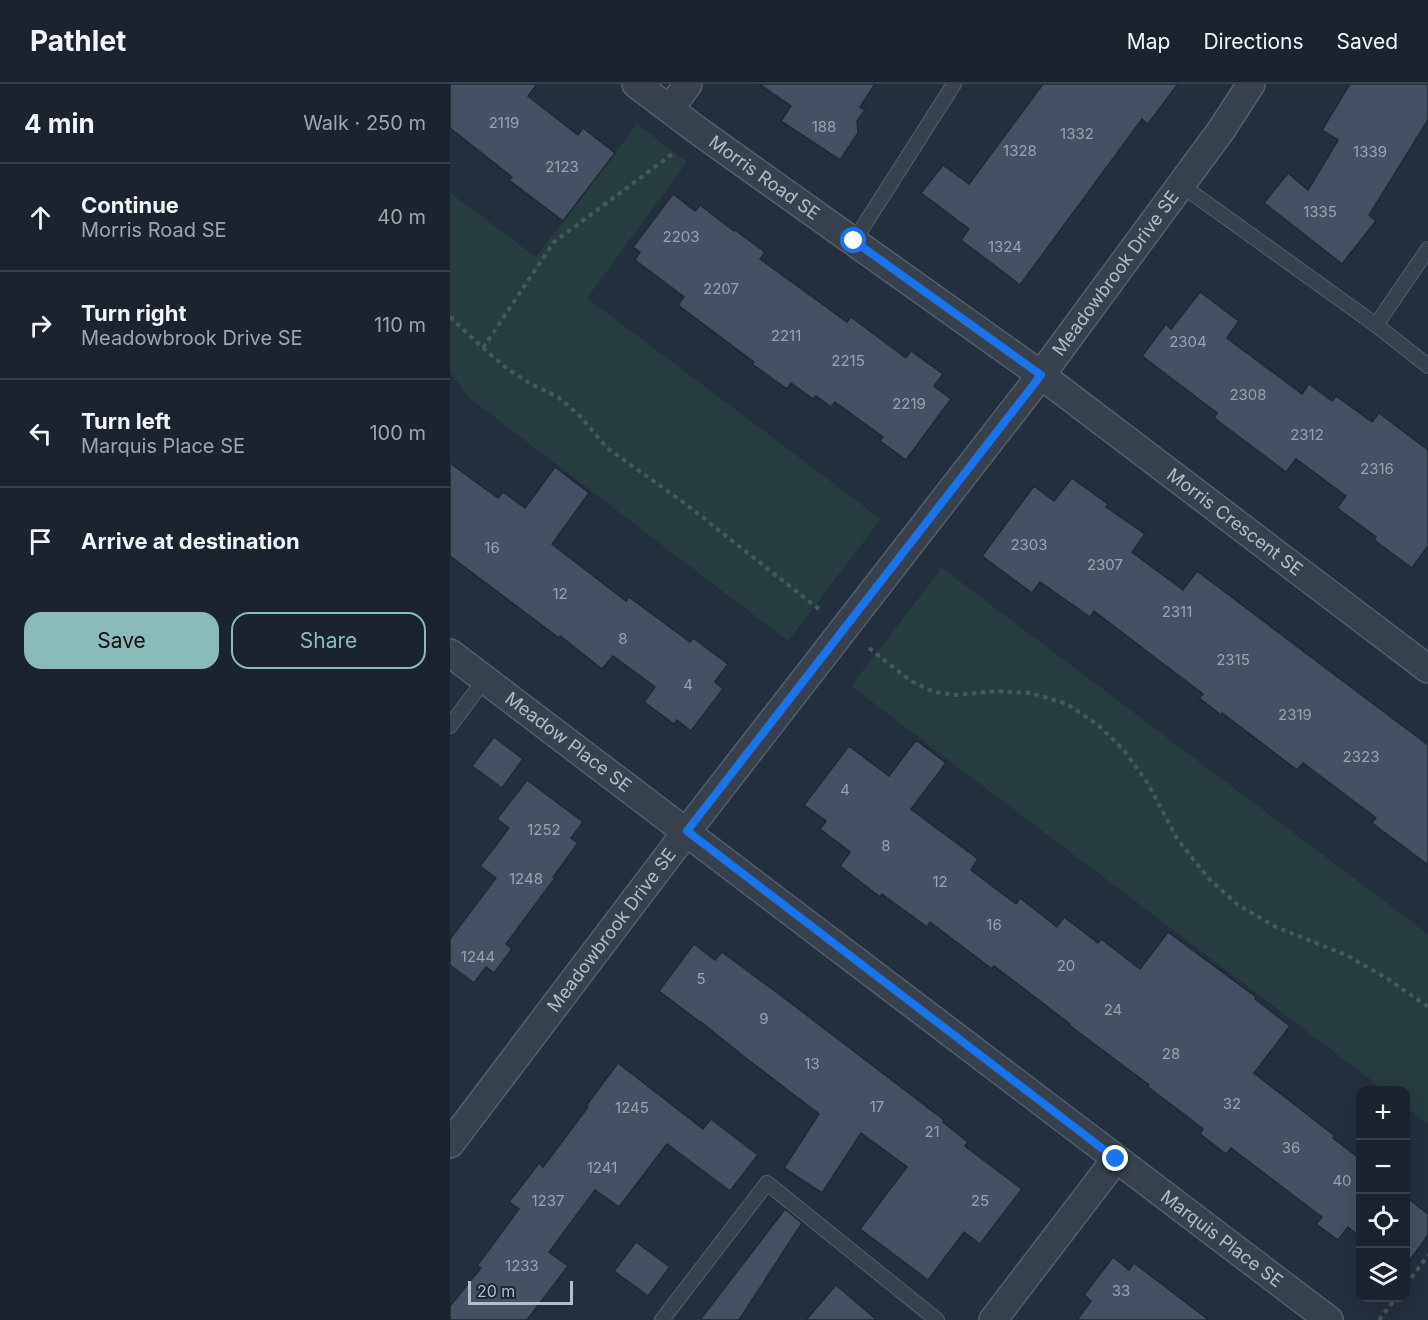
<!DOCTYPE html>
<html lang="en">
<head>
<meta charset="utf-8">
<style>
	:root { --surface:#1b232e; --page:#242b36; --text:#f1f3f6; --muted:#a0a4aa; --line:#39404a; --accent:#8bbbb9 }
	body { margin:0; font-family:Inter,sans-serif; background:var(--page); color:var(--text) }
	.controls { position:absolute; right:18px; bottom:18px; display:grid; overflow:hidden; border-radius:12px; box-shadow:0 6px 24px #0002 }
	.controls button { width:54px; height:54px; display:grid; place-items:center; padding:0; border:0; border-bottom:2px solid var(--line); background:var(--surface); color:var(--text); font:30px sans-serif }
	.scale { position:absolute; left:18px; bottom:15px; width:105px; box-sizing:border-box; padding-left:6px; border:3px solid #b4bcc9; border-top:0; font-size:16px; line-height:21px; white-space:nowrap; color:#b4bcc9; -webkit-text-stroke:4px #1d2633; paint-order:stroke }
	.stop { position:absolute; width:18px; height:18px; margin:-14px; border:4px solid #1a73e8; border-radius:50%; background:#fff }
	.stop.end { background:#1a73e8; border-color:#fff; box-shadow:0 2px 6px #0008 }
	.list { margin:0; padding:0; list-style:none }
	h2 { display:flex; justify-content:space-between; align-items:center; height:78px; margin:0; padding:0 24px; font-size:26px }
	h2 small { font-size:20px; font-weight:400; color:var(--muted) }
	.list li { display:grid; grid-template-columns:39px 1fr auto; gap:18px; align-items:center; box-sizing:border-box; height:108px; padding:0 24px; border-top:2px solid var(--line) }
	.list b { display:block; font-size:22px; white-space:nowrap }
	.list p { margin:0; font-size:20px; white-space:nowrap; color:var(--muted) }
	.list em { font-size:20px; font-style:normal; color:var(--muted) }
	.actions { display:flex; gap:12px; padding:18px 24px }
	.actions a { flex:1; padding:14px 0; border:2px solid var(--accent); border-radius:18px; text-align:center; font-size:21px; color:var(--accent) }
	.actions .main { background:var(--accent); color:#111 }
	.icon { flex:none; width:33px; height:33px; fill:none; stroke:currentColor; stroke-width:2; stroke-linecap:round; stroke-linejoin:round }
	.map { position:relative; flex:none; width:978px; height:1236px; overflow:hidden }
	header { display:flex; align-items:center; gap:36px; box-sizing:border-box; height:84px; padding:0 30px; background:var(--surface); border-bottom:2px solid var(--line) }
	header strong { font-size:28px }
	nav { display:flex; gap:33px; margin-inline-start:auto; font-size:21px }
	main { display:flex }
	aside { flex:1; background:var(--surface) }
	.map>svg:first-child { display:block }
</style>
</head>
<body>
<header>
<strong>Pathlet</strong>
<nav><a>Map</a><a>Directions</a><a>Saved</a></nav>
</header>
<main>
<aside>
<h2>4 min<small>Walk · 250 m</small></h2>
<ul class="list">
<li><svg class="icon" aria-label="ahead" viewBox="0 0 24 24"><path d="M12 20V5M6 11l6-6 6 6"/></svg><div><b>Continue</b><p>Morris Road SE</p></div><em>40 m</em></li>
<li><svg class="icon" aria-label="right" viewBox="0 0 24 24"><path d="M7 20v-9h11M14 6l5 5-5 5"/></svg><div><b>Turn right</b><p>Meadowbrook Drive SE</p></div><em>110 m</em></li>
<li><svg class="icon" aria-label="left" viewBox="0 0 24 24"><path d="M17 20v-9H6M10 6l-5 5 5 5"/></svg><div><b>Turn left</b><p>Marquis Place SE</p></div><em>100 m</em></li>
<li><svg class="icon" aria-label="arrive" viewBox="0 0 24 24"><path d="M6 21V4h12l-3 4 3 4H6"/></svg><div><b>Arrive at destination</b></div></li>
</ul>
<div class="actions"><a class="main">Save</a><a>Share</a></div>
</aside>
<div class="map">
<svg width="978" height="1236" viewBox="0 0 978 1236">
	<rect width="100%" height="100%" fill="#242f3e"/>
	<g fill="#263c3f">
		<polygon points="187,40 237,78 137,214 431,435 338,557 18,313 0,288 0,109 86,173"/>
		<polygon points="492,484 978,850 978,1040 956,1023 956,1006 934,1006 401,602"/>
	</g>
	<g fill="#455162" stroke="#1f2835" stroke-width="1.5">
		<polygon points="0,0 87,0 78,12 128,51 133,44 165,69 113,137 59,96 62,93 0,44"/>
		<polygon points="309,0 425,0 410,23 415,26 407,37 408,49 390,76 331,37 341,22"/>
		<polygon points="593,0 728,0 698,40 692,35 570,201 511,156 519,145 471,109 493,81 519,100"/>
		<polygon points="900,0 978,0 978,36 919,131 926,137 892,180 814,119 838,89 858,106 888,56 872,46"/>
		<polygon points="223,110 245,127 250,121 284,147 285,146 315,168 310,175 397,238 401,233 456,274 461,267 493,290 484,302 501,315 456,376 430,357 433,353 385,318 381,323 366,312 363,315 341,299 337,305 302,280 304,278 228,221 234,213 185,176 190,168 183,163"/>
		<polygon points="750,208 789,237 777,254 852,310 859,300 882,317 886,312 922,338 929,329 978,366 978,462 962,484 924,456 926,453 887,424 896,412 846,375 836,388 764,334 767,329 692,272 716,240 721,245"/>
		<polygon points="0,379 48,414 53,408 75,424 105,383 139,409 102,460 176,517 179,513 240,558 243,554 278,580 265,598 273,605 241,647 227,636 224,640 194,618 205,603 163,572 152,585 110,552 109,554 0,472"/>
		<polygon points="622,394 658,420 656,423 695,450 682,468 733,506 747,487 978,661 978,781 922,739 926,734 853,679 847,686 772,629 771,631 749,614 753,610 644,527 640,533 590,498 582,509 532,472 584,402 604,417"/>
		<polygon points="44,653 73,675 52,704 22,682"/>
		<polygon points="466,656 496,679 461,725 528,775 521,786 566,820 570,814 607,843 614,833 648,859 651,855 690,885 718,848 806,913 805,915 840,942 804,989 885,1052 883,1054 910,1075 910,1153 898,1143 888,1156 866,1140 872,1133 781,1064 776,1070 750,1050 753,1045 739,1034 698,1003 699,1001 619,941 620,940 544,882 542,885 480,838 477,843 432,810 430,813 390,782 400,768 370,745 376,737 354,721 399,662 439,692"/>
		<polygon points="77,696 133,738 121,754 128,759 103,793 105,794 56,860 62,865 44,889 36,883 24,899 0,881 0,855 46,794 30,782 59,744 47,735"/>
		<polygon points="244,860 265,876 272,868 333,913 494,1036 493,1038 518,1058 515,1062 572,1105 530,1160 514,1148 478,1196 410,1145 457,1083 411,1049 372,1109 334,1084 369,1030 297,975 251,938 251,939 209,907"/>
		<polygon points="168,979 253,1045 261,1035 308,1071 280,1107 217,1060 169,1123 145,1106 99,1168 118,1182 77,1236 0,1236 0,1222 31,1184 27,1182 69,1125 59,1118 89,1079 93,1083 138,1023 136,1022"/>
		<polygon points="956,1113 978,1130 978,1151 957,1180 956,1179"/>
		<polygon points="335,1125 352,1139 289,1236 250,1236"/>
		<polygon points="186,1158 220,1183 198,1212 164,1187"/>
		<polygon points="663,1173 679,1186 684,1179 759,1236 627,1236 641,1217 634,1211"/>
		<polygon points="386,1201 427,1236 356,1236"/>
	</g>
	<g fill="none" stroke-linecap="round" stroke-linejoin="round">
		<defs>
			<g id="service">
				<polyline points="731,101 926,241 978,282"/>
				<polyline points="404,157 504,0"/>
				<polyline points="926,241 978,165"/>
				<polyline points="0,642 35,595"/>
				<polyline points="212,1236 317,1099 487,1236"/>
			</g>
			<g id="minor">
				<path id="s1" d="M186,0L247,46L591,291L978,585"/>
				<polyline points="220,25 238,0"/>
				<path id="s2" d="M0,569C294,790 585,1015 879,1236"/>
				<path id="s3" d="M0,1060L237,747L591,291L772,45L801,0"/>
				<polyline points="543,1236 666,1075"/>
			</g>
		</defs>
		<use href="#service" stroke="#565f6c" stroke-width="16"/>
		<use href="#minor" stroke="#565f6c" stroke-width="30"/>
		<g stroke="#44595c" stroke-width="4" stroke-dasharray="4.5 4.5" stroke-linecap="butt">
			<polyline points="0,233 33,264 55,283 79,299 108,313 130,332 157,364 233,418 370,526"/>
			<polyline points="33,264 104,158 225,68"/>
			<polyline points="419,564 461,597 484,608 507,611 546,607 581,609 617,620 648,641 673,665 697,698 728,756 760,796 788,821 826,843 896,871 938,895 978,923"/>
			<polyline points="956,1201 978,1171"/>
			<polyline points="929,1236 946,1214"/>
		</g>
		<use href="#service" stroke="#38414e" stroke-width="14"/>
		<use href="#minor" stroke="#38414e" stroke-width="27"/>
	</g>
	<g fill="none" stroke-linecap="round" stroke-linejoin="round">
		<polyline stroke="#1a73e8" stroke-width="8" points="404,157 591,291 237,747 666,1075"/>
	</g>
	<g text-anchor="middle" stroke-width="5" stroke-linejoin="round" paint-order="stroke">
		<g font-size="15" fill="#98a1af">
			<text x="54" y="44">2119</text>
			<text x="374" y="48">188</text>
			<text x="627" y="55">1332</text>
			<text x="570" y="72">1328</text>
			<text x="920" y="73">1339</text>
			<text x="112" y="88">2123</text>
			<text x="870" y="133">1335</text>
			<text x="231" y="158">2203</text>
			<text x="555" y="168">1324</text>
			<text x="271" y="210">2207</text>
			<text x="336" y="257">2211</text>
			<text x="738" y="263">2304</text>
			<text x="398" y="282">2215</text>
			<text x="798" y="316">2308</text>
			<text x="459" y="325">2219</text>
			<text x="857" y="356">2312</text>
			<text x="927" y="390">2316</text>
			<text x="579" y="466">2303</text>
			<text x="42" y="469">16</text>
			<text x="655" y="486">2307</text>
			<text x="110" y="515">12</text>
			<text x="727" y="533">2311</text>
			<text x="173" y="560">8</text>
			<text x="783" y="581">2315</text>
			<text x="238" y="606">4</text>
			<text x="845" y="636">2319</text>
			<text x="911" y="678">2323</text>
			<text x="395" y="711">4</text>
			<text x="94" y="751">1252</text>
			<text x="436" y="767">8</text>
			<text x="76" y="800">1248</text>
			<text x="490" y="803">12</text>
			<text x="544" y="846">16</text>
			<text x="28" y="878">1244</text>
			<text x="616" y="887">20</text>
			<text x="251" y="900">5</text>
			<text x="663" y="931">24</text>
			<text x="314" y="940">9</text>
			<text x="721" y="975">28</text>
			<text x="362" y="985">13</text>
			<text x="782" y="1025">32</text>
			<text x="427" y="1028">17</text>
			<text x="182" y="1029">1245</text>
			<text x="482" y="1053">21</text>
			<text x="841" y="1069">36</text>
			<text x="152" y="1089">1241</text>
			<text x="892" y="1102">40</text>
			<text x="98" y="1122">1237</text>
			<text x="530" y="1122">25</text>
			<text x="72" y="1187">1233</text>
			<text x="671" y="1212">33</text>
		</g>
		<g font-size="18" fill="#b4bcc9" stroke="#1d2633">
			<text dy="6" stroke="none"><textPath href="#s1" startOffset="159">Morris Road SE</textPath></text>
			<text dy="6" stroke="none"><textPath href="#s3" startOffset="1096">Meadowbrook Drive SE</textPath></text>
			<text dy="6" stroke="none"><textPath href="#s1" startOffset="742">Morris Crescent SE</textPath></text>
			<text dy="6" stroke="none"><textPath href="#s2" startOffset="148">Meadow Place SE</textPath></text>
			<text dy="6" stroke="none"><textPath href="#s3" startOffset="268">Meadowbrook Drive SE</textPath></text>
			<text dy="6" stroke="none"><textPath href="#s2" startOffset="969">Marquis Place SE</textPath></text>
		</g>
	</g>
</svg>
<div class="controls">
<button>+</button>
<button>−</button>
<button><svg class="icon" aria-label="locate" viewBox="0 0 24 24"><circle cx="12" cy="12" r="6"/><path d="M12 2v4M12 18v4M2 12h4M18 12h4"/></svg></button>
<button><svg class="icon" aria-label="layers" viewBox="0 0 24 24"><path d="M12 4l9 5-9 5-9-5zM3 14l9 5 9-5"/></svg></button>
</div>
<div class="scale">20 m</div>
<div class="stop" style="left:404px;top:157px"></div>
<div class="stop end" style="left:666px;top:1075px"></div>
</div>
</main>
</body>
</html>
